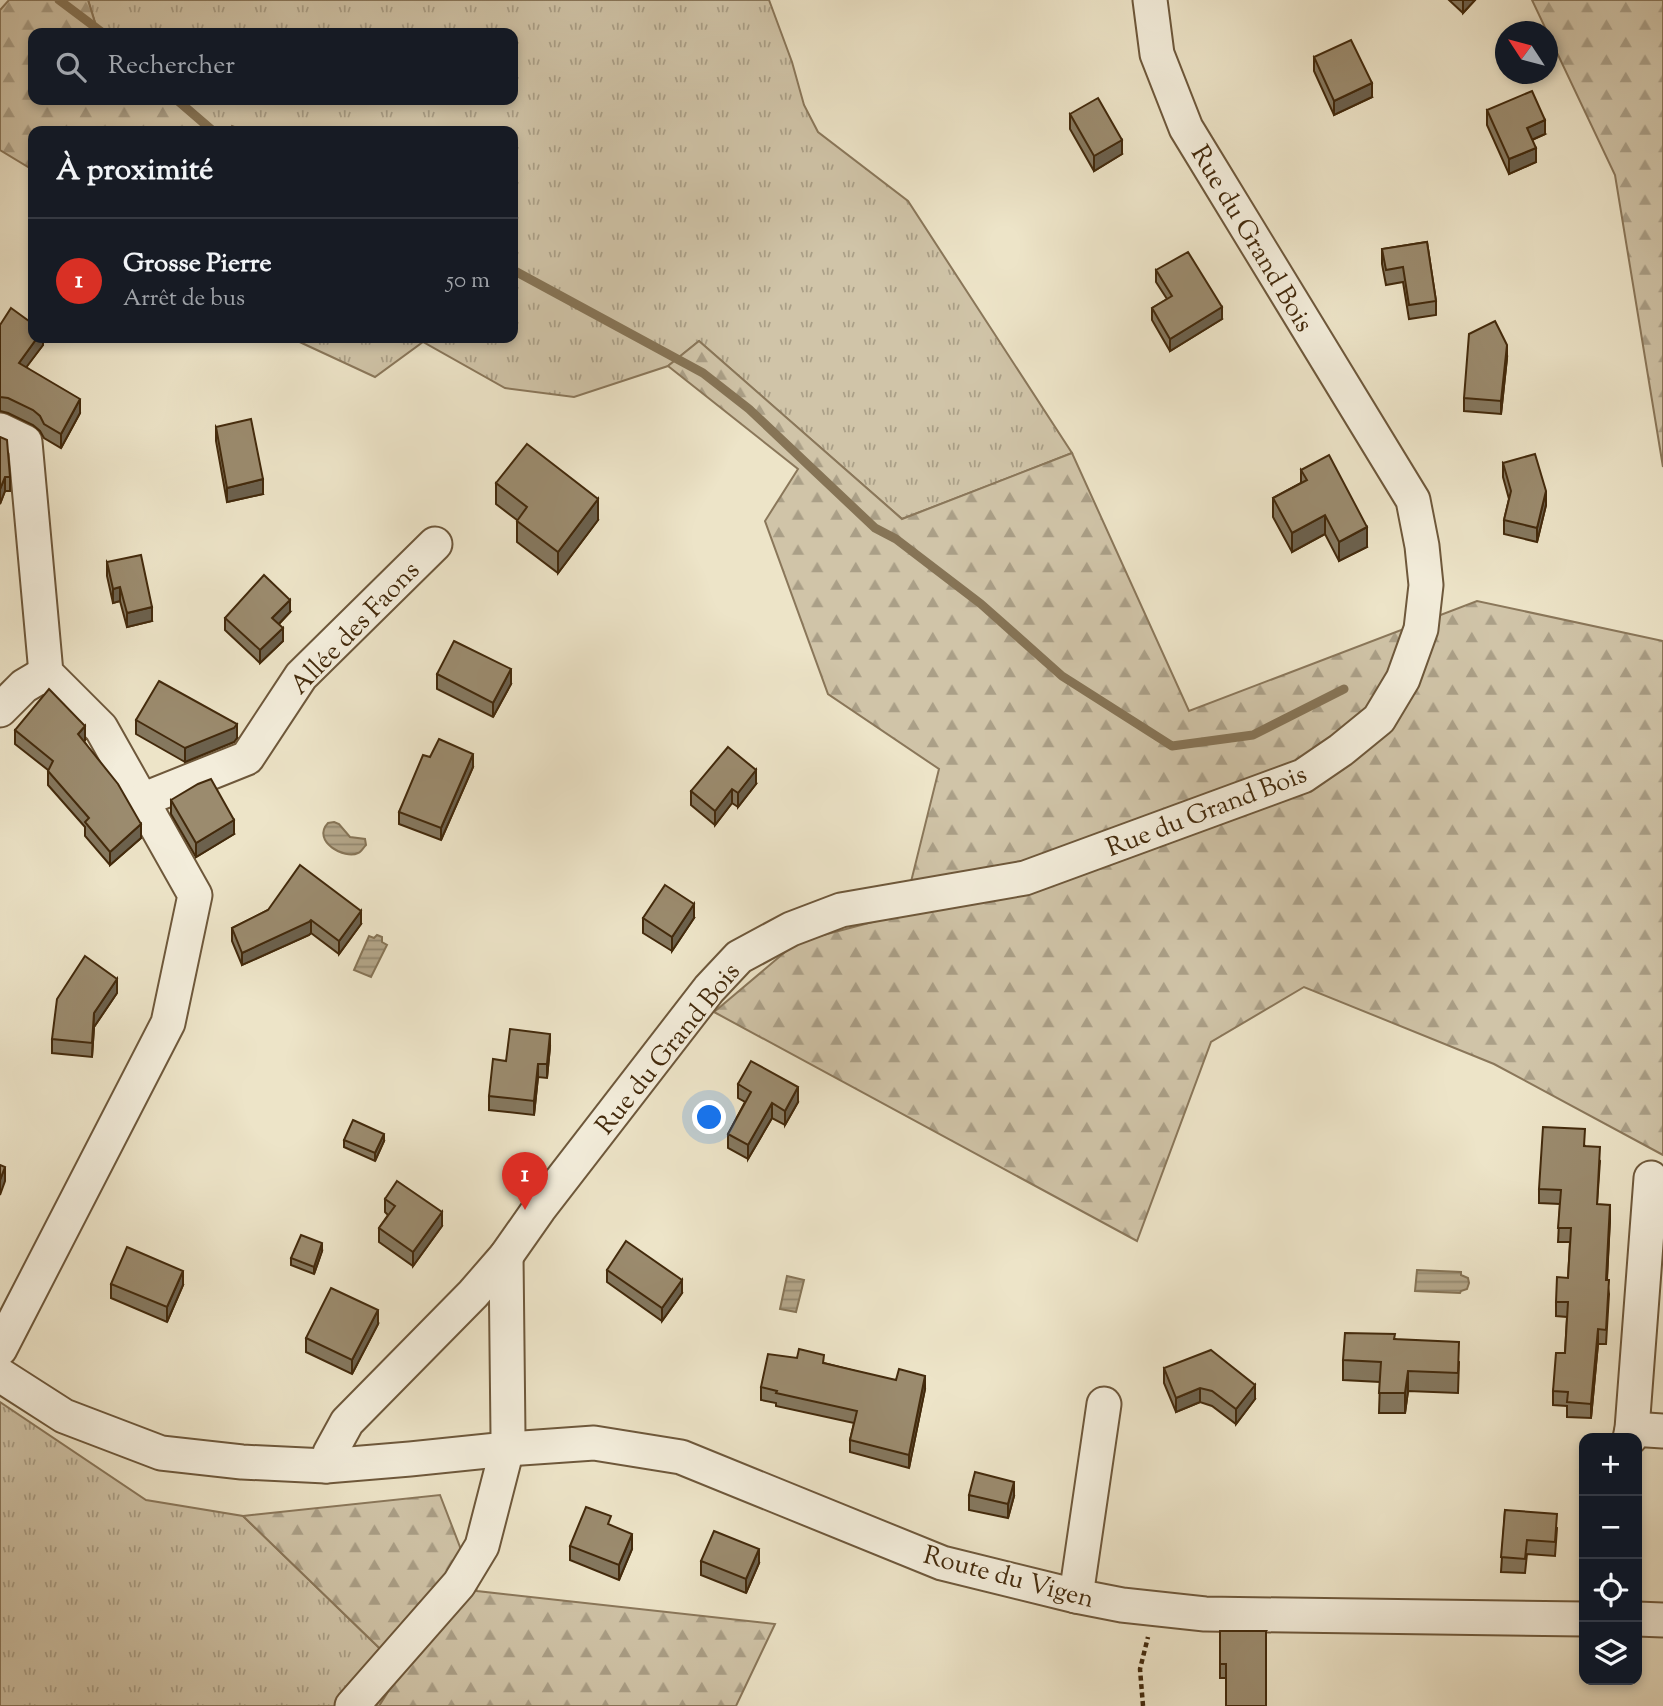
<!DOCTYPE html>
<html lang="fr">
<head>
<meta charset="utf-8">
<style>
	:root { --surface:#171b24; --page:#20242c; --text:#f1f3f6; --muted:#9ea1a6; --line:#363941; --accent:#d93025 }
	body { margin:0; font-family:"Sorts Mill Goudy",serif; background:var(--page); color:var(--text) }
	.controls { position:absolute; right:21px; bottom:21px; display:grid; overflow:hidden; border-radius:14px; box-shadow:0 4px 10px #0003 }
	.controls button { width:63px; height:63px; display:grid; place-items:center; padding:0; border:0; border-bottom:2px solid var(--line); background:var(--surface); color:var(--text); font:35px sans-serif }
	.compass { position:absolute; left:1495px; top:21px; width:63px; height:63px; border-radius:50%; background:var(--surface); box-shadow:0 4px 10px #0003; rotate:306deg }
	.you { position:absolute; left:710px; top:1118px; width:24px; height:24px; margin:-18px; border:5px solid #fff; border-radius:50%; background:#1a73e8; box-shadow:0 0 0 10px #1a73e833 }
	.badge { display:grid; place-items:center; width:46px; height:46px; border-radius:50%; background:var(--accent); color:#fff; font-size:23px; font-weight:700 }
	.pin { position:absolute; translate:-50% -58px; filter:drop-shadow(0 2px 4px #0008) }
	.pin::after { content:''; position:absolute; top:37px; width:24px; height:21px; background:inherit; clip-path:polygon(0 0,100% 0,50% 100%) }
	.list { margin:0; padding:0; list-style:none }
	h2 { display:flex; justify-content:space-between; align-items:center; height:91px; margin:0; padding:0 28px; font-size:30px }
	h2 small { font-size:23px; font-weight:400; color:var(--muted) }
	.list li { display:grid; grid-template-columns:46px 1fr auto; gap:21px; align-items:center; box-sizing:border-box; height:126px; padding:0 28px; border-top:2px solid var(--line) }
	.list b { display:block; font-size:26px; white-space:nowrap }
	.list p { margin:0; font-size:23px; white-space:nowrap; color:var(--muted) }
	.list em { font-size:23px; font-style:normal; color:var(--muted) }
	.icon { flex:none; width:38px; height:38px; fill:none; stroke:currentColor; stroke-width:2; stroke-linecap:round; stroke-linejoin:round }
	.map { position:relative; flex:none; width:1663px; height:1706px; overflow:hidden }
	.search { position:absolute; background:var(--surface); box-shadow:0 4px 10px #0003; left:28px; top:28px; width:490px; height:77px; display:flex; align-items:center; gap:18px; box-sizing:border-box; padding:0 24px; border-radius:14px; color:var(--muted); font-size:26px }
	.panel { position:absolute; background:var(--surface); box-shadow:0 4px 10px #0003; left:28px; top:126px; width:490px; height:217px; border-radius:14px }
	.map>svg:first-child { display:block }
</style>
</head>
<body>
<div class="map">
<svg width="1663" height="1706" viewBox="0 0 1663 1706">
	<defs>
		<pattern id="grass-tufts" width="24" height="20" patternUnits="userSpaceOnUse" patternTransform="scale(1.75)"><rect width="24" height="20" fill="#d0c4a8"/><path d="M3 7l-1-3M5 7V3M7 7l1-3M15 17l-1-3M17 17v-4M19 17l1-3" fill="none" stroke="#aa9f87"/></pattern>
		<pattern id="forest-firs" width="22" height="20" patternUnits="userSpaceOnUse" patternTransform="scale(1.75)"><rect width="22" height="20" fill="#d0c4a8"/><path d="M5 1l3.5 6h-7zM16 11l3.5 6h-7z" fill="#aa9f87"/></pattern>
		<pattern id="water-rules" width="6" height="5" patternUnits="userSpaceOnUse" patternTransform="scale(1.75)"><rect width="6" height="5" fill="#b3a588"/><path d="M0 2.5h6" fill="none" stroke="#93876e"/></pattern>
	</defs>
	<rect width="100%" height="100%" fill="#ede4c8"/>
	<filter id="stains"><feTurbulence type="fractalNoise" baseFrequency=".00286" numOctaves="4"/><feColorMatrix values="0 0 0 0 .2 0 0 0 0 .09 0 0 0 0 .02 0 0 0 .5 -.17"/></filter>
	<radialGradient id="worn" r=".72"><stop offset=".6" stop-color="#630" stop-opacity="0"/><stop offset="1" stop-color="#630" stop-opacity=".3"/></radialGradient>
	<g fill="url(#grass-tufts)" stroke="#8a775a" stroke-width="2">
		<polygon points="88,0 769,0 792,62 804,105 818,132 908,201 1072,453 902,519 699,341 668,366 574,397 505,388 423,342 375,377 291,338 513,338 513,131 245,131 232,126 230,131 213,131 177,100 513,100 513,33 103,33 97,29"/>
		<polygon points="0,1402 146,1500 243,1516 402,1670 381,1706 0,1706"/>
	</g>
	<g fill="url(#forest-firs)" stroke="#8a775a" stroke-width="2">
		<polygon points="9,0 88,0 97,29 103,33 33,33 33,100 177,100 213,131 33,131 33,170 0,150 0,10"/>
		<polygon points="1532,0 1663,0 1663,467 1615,175"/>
		<polygon points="699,341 902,519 1072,453 1189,711 1477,601 1663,641 1663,1155 1494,1064 1304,987 1211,1042 1137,1241 714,1012 797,942 903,914 939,769 828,694 765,521 798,469 668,366"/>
		<polygon points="440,1495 477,1591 775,1624 736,1706 379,1706 402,1670 243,1516"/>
	</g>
	<g fill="url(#water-rules)" stroke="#867456" stroke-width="2">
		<path d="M334,822L339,824L350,837L365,839L366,845C363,848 361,852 358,853C345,860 311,841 328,823Z"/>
		<polygon points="377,935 382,937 382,942 387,945 371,977 354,970 369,936 374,938"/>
		<polygon points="1417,1270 1461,1272 1461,1275 1468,1278 1469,1283 1467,1289 1461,1291 1460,1293 1415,1291"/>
		<polygon points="787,1276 804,1280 796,1312 780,1309"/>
	</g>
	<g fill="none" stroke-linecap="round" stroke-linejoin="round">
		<g stroke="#867456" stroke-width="9">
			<polyline points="59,0 103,33"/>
			<polyline points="177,100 213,131"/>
			<polyline points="513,270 703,373 749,409 875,528 896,539 981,604 1062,676 1172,746 1253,735 1344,689"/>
		</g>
		<defs>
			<g id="minor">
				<polyline points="0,430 25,442 46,673 101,728 195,895 168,1023 0,1349"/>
				<polyline points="0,710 24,686 46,673"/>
				<polyline points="142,800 247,758 301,676 435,544"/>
				<polyline points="0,1375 64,1416 161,1453 242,1462 326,1466 410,1459 507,1449 594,1443 681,1457 942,1563 1076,1596 1122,1605 1205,1614 1584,1619"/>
				<polyline points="1632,1429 1663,1431"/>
				<polyline points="1630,1438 1632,1429 1651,1178"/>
				<polyline points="326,1466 330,1453 347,1422 473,1294 506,1256 539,1209 709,989 739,957 791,929 841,910 1025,878 1303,776 1341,750 1379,719 1403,679 1421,629 1426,585 1422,546 1413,500 1186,128 1157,54 1150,0"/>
				<polyline points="1076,1596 1104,1404"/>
				<polyline points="1637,1619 1663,1620"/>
				<polyline points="352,1706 459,1584 482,1546 507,1449 508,1435 506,1256"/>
			</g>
		</defs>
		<use href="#minor" stroke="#6e583b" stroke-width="37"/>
		<polyline stroke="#432a0c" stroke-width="4.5" stroke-dasharray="5 3.5" stroke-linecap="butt" points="1143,1706 1140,1669 1148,1637"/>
		<use href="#minor" stroke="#f3eddb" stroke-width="33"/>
	</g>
	<g fill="#85785f" stroke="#432a0c" stroke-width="2">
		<polygon points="1449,0 1475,0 1463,13"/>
		<polygon points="1314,57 1372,97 1334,115 1314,71"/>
		<polygon points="1487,110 1545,134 1532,140 1536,162 1509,174 1487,125"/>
		<polygon points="1070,114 1122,154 1094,171 1070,129"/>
		<polygon points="1427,242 1436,301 1436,315 1409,319 1403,282 1386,285 1382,264 1382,249"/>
		<polygon points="1156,270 1222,319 1170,351 1152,320 1152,308 1167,299 1156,282"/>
		<polygon points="0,325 43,338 43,345 26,367 80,413 61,448 44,438 40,431 33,425 8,413 0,411"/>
		<polygon points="1507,358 1501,414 1464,411 1464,398"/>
		<polygon points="216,427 263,494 227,502 216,441"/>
		<polygon points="0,437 10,477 10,491 5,491 0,504"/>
		<polygon points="1503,463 1546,505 1537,542 1504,534 1504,520 1509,499 1503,477"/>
		<polygon points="1301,470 1367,547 1339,561 1325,534 1292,552 1273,517 1273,498 1301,483"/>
		<polygon points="496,483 598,520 558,573 517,542 517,520 496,504"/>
		<polygon points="107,562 152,621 127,627 120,601 113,603 107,576"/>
		<polygon points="290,612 279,624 283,641 260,663 225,630 225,618"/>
		<polygon points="437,674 511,684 493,717 437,689"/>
		<polygon points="136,720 237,738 234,742 185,762 136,734"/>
		<polygon points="15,730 85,740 84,741 141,838 110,865 85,836 85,827 48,785 48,770 15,744"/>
		<polygon points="430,757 473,767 441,840 399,824 399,812"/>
		<polygon points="756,784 738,807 732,803 715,825 691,805 691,791"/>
		<polygon points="171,800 234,834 196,857 171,814"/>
		<polygon points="268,910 361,924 339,954 311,933 309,935 242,965 232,941 232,928"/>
		<polygon points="643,918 694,918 672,951 643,933"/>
		<polygon points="117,993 94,1027 92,1057 52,1053 52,1039"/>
		<polygon points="550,1047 547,1078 538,1077 534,1115 489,1110 489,1096 506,1061"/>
		<polygon points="738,1084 798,1102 785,1125 772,1118 748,1159 728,1148 728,1134 745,1102 738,1098"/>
		<polygon points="344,1140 384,1141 375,1161 344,1147"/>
		<polygon points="1585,1146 1600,1161 1597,1204 1610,1219 1607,1280 1609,1294 1606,1344 1598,1344 1591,1418 1567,1417 1567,1406 1553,1405 1553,1391 1565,1353 1567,1317 1556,1316 1556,1302 1568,1278 1570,1242 1558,1242 1560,1204 1539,1203 1539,1189"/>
		<polygon points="385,1199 442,1226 413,1266 379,1242 379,1228 388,1215 385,1212"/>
		<polygon points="322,1251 314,1274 291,1265 291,1258"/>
		<polygon points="607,1270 682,1293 662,1321 607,1282"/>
		<polygon points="111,1284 183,1285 167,1322 111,1298"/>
		<polygon points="378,1324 352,1374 306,1352 306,1338"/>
		<polygon points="1395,1339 1459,1362 1458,1393 1408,1391 1405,1413 1379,1413 1380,1382 1343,1380 1343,1360"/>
		<polygon points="824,1363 925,1389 909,1468 850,1452 850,1440 854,1423 776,1406 776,1403 761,1400 761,1387"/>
		<polygon points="1164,1368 1255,1399 1236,1424 1212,1406 1200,1402 1176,1412 1164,1383"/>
		<polygon points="969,1495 1014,1496 1008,1518 969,1510"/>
		<polygon points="1505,1510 1557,1528 1555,1556 1527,1554 1525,1573 1501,1572"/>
		<polygon points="611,1526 632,1549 619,1580 570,1560 570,1546"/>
		<polygon points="701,1561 759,1563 746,1593 701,1575"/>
		<polygon points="1220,1631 1266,1631 1226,1678 1220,1678"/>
	</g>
	<g fill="#6c614d" stroke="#432a0c" stroke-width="2">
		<polygon points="1463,0 1475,0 1463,13"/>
		<polygon points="1372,83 1372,97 1334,115 1334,101"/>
		<polygon points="1545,120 1545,134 1527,142 1527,128"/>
		<polygon points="1122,140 1122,154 1094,171 1094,156"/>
		<polygon points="1536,148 1536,162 1509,174 1509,159"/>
		<polygon points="1222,307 1222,319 1170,351 1170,339"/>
		<polygon points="37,338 43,338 43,345 19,377 19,363"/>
		<polygon points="1507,345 1507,358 1501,414 1501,401"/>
		<polygon points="80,399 80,413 61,448 61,434"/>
		<polygon points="5,477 5,491 0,504 0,489"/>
		<polygon points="263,479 263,494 227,502 227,488"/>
		<polygon points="1546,491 1546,505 1537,542 1537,528"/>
		<polygon points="598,499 598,520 558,573 558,552"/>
		<polygon points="1325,515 1325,534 1292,552 1292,533"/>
		<polygon points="1367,527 1367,547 1339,561 1339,542"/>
		<polygon points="120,587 120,601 113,603 113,589"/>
		<polygon points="290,600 290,612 272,631 272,618"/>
		<polygon points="152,607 152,621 127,627 127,613"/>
		<polygon points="283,628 283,641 260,663 260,650"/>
		<polygon points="511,669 511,684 493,717 493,703"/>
		<polygon points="237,724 237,738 234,742 185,762 185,748"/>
		<polygon points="85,726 85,740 78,748 78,734"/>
		<polygon points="473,754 473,767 441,840 441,828"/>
		<polygon points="756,770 756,784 738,807 738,793"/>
		<polygon points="732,789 732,803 715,825 715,811"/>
		<polygon points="234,820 234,834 196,857 196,843"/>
		<polygon points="141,824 141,838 110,865 110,852"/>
		<polygon points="694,904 694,918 672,951 672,937"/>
		<polygon points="361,911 361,924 339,954 339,941"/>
		<polygon points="311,920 311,933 309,935 242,965 242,953"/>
		<polygon points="117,979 117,993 94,1027 92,1057 94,1013"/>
		<polygon points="550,1034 550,1047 547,1078 547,1064"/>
		<polygon points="538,1064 538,1077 534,1115 534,1101"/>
		<polygon points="798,1087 798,1102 785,1125 785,1111"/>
		<polygon points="772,1103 772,1118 748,1159 748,1145"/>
		<polygon points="384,1134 384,1141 375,1161 375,1153"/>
		<polygon points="5,1167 5,1181 0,1195 0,1180"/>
		<polygon points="1610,1205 1610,1219 1606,1294 1606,1280"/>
		<polygon points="442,1212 442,1226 413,1266 413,1252"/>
		<polygon points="322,1243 322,1251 314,1274 314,1267"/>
		<polygon points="183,1271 183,1285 167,1322 167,1307"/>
		<polygon points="682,1280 682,1293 662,1321 662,1308"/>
		<polygon points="378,1310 378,1324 352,1374 352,1360"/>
		<polygon points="1598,1329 1598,1344 1591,1418 1591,1404"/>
		<polygon points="1408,1371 1408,1391 1405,1413 1405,1393"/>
		<polygon points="925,1376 925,1389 909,1468 909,1455"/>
		<polygon points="1255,1385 1255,1399 1236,1424 1236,1409"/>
		<polygon points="1200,1388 1200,1402 1176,1412 1176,1398"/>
		<polygon points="1014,1482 1014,1496 1008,1518 1008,1504"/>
		<polygon points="632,1534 632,1549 619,1580 619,1565"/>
		<polygon points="759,1549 759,1563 746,1593 746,1579"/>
	</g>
	<g fill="#9b8b6e" stroke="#432a0c" stroke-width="2">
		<polygon points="1351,40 1372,83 1334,101 1314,57"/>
		<polygon points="1532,91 1545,120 1527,128 1536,148 1509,159 1487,110"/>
		<polygon points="1098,98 1122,140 1094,156 1070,114"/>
		<polygon points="1427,242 1436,301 1409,305 1403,267 1386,270 1382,249"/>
		<polygon points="1188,252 1222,307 1170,339 1152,308 1172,296 1156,270"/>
		<polygon points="11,308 33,324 33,338 37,338 19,363 80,399 61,434 44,424 40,416 33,410 8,398 0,397 0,325"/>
		<polygon points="1495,321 1507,345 1501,401 1464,398 1469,334"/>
		<polygon points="251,419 263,479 227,488 216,427"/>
		<polygon points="0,437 7,440 10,477 5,477 0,489"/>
		<polygon points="527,444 598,499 558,552 517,521 527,507 496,483"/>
		<polygon points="1535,454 1546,491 1537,528 1504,520 1511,491 1503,463"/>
		<polygon points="1329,455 1367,527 1339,542 1325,515 1292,533 1273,498 1307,480 1301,470"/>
		<polygon points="141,555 152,607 127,613 120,587 113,589 107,562"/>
		<polygon points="264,575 290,600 272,618 283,628 260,650 225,618"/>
		<polygon points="454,641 511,669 493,703 437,674"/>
		<polygon points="159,681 237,724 234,728 185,748 136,720"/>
		<polygon points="49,689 85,726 78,734 118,784 141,824 110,852 85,822 89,818 48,771 53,761 15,730"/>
		<polygon points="439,739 473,754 441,828 399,812 423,755 430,757"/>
		<polygon points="728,747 756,770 738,793 732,789 715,811 691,791"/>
		<polygon points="211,779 234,820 196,843 171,800 198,784"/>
		<polygon points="300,865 361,911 339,941 311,920 309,922 242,953 232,928 268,910"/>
		<polygon points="665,885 694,904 672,937 643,918"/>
		<polygon points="85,956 117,979 94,1013 92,1043 52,1039 57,999"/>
		<polygon points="510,1029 550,1034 547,1064 538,1064 534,1101 489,1096 493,1059 506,1061"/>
		<polygon points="751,1061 798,1087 785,1111 772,1103 748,1145 728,1134 751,1092 738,1084"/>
		<polygon points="353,1120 384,1134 375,1153 344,1140"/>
		<polygon points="1543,1127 1585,1129 1584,1146 1600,1147 1597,1204 1610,1205 1606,1280 1609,1280 1606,1330 1598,1329 1591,1404 1567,1402 1568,1392 1553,1391 1556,1353 1565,1353 1568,1302 1556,1302 1557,1277 1568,1278 1571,1228 1558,1228 1561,1190 1539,1189"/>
		<polygon points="0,1165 5,1167 0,1180"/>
		<polygon points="397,1181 442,1212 413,1252 379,1228 395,1206 385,1199"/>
		<polygon points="301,1235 322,1243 314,1267 291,1258"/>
		<polygon points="626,1241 682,1280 662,1308 607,1270"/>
		<polygon points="127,1247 183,1271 167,1307 111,1284"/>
		<polygon points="331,1288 378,1310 352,1360 306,1338"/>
		<polygon points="1345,1333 1395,1334 1394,1339 1459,1342 1458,1373 1408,1371 1405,1393 1379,1393 1381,1362 1343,1360"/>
		<polygon points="799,1349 824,1355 823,1363 896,1380 899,1369 925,1376 909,1455 850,1440 857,1411 776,1393 777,1391 761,1387 768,1354 797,1358"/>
		<polygon points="1211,1350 1255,1385 1236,1409 1212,1391 1200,1388 1176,1398 1164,1368"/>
		<polygon points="975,1472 1014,1482 1008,1504 969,1495"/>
		<polygon points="586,1507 611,1516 608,1524 632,1534 619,1565 570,1546"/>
		<polygon points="1505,1510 1557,1514 1555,1542 1527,1540 1525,1559 1501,1557"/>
		<polygon points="714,1531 759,1549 746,1579 701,1561"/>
		<polygon points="1220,1631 1266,1631 1266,1706 1226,1706 1226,1664 1220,1664"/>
	</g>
	<g text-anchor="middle" stroke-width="5" stroke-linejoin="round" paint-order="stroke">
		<g font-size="26" fill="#432a0c" stroke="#f3eddb">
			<text transform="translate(1253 238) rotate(59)" y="9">Rue du Grand Bois</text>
			<text transform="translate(354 627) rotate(-46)" y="9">Allée des Faons</text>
			<text transform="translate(1206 810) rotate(-21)" y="9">Rue du Grand Bois</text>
			<text transform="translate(667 1048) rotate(-51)" y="9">Rue du Grand Bois</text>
			<text transform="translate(1009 1576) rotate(15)" y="9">Route du Vigen</text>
		</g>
	</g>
	<rect width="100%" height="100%" filter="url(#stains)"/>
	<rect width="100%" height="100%" fill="url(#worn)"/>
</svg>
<div class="controls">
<button>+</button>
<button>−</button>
<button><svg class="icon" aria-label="locate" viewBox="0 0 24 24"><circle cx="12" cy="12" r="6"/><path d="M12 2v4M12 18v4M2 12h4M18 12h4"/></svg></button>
<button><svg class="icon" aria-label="layers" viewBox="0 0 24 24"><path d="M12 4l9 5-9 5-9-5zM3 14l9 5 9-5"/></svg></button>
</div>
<svg class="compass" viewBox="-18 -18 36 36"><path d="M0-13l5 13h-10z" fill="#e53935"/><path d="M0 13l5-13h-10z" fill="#9ea1a6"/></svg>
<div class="you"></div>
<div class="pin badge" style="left:525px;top:1210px">1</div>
<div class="search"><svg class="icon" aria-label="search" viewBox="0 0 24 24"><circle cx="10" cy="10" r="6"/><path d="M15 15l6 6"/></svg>Rechercher</div>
<section class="panel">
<h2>À proximité<small></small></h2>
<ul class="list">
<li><span class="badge">1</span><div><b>Grosse Pierre</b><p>Arrêt de bus</p></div><em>50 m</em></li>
</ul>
</section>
</div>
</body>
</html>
